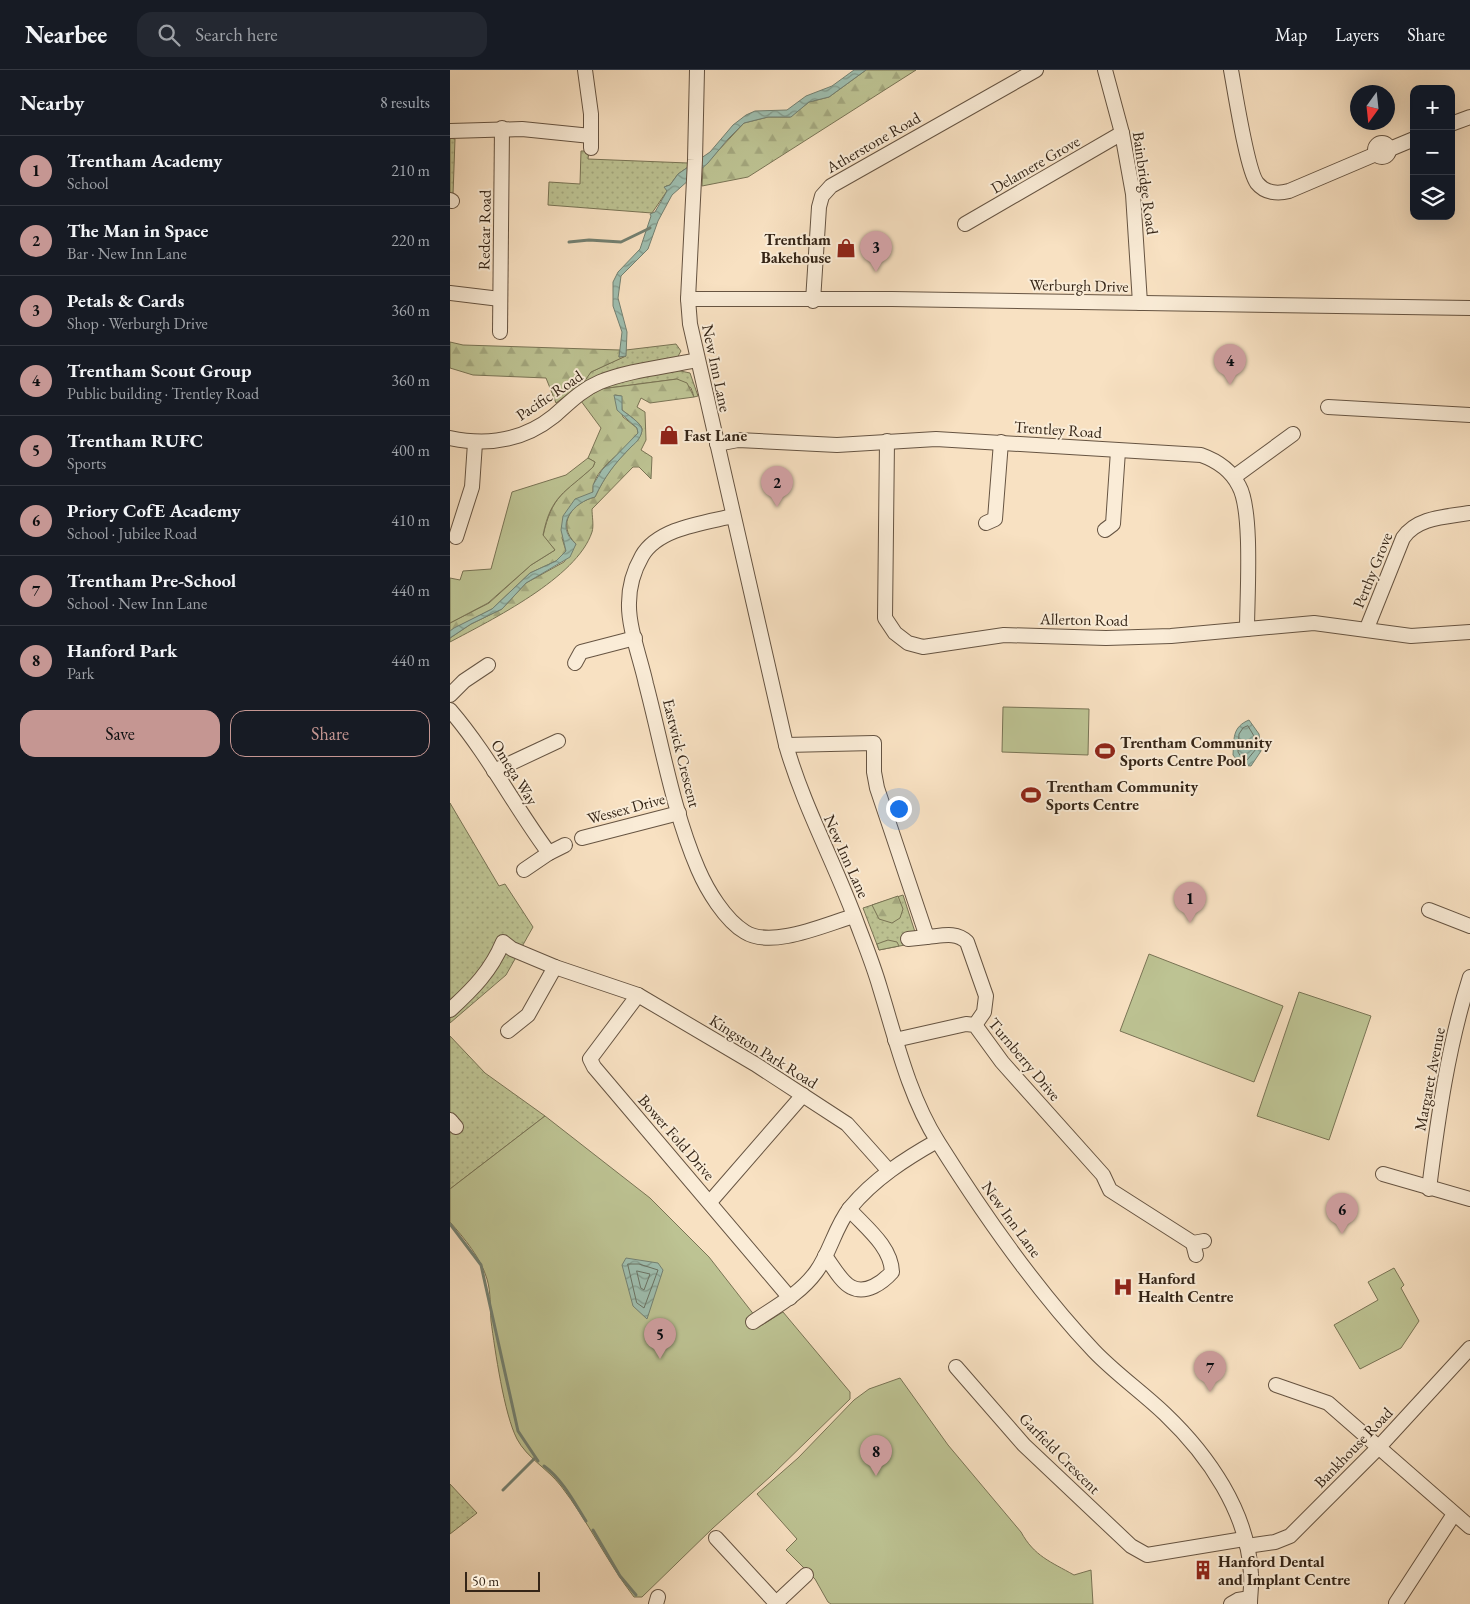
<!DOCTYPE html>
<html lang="en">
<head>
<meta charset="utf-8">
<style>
	:root { --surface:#171b24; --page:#242831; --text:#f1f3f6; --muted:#9ea1a6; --line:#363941; --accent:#c59692 }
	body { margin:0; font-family:"EB Garamond",serif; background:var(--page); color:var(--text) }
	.controls { position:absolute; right:15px; top:15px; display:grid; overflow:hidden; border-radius:10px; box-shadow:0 5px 20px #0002 }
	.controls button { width:45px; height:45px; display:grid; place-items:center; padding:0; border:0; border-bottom:1px solid var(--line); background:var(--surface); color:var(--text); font:25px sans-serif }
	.compass { position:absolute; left:900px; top:15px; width:45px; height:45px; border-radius:50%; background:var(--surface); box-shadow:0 5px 20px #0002; rotate:195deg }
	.scale { position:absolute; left:15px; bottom:12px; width:75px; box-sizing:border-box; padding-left:5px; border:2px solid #352517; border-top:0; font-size:14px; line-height:18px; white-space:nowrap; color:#352517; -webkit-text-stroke:4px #faecd7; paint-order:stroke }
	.you { position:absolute; left:448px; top:738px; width:18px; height:18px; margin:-12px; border:4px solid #fff; border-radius:50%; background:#1a73e8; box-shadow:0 0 0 8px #1a73e833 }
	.badge { display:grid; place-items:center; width:32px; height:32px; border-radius:50%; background:var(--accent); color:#111; font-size:16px; font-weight:700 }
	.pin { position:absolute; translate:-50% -41px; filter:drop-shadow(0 1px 2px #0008) }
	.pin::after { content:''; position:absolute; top:26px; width:18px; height:15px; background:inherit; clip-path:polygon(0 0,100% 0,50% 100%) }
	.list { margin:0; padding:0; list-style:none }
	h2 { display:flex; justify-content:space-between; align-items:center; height:65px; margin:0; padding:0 20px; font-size:21px }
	h2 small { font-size:16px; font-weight:400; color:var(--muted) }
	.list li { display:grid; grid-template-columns:32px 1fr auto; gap:15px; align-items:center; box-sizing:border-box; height:70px; padding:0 20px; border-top:1px solid var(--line) }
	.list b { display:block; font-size:19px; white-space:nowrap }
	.list p { margin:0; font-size:16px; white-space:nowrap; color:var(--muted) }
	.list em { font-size:16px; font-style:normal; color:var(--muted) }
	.actions { display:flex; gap:10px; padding:15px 20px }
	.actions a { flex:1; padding:11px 0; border:1px solid var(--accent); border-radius:15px; text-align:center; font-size:18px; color:var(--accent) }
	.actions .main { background:var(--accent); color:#111 }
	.icon { flex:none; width:28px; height:28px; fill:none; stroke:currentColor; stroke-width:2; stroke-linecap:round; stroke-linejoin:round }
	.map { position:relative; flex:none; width:1020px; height:1534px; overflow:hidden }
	header { display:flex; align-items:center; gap:30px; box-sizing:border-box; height:70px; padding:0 25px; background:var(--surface); border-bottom:1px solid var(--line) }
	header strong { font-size:24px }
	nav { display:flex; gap:28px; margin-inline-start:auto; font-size:18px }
	.search { width:350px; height:45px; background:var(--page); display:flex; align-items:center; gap:12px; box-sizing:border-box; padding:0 18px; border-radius:15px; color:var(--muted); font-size:19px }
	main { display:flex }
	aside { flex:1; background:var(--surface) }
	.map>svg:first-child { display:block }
</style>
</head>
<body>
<header>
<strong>Nearbee</strong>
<div class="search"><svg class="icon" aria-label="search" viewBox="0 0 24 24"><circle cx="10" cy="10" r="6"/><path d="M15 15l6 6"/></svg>Search here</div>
<nav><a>Map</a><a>Layers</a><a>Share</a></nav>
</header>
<main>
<aside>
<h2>Nearby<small>8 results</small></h2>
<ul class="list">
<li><span class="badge">1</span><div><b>Trentham Academy</b><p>School</p></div><em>210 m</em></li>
<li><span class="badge">2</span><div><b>The Man in Space</b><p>Bar · New Inn Lane</p></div><em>220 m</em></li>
<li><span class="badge">3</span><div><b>Petals &amp; Cards</b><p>Shop · Werburgh Drive</p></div><em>360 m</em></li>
<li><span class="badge">4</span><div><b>Trentham Scout Group</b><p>Public building · Trentley Road</p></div><em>360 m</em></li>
<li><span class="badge">5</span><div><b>Trentham RUFC</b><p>Sports</p></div><em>400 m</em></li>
<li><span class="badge">6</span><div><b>Priory CofE Academy</b><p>School · Jubilee Road</p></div><em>410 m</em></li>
<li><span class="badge">7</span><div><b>Trentham Pre-School</b><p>School · New Inn Lane</p></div><em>440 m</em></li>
<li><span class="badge">8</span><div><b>Hanford Park</b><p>Park</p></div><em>440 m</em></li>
</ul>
<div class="actions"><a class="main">Save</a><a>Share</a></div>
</aside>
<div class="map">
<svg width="1020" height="1534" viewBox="0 0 1020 1534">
	<defs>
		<pattern id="grass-dots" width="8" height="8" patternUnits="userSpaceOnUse" patternTransform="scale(1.25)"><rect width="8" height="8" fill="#bdc393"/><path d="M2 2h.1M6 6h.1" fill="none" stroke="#a3a77e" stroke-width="1.8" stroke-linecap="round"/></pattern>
		<pattern id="forest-firs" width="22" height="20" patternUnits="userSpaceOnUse" patternTransform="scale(1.25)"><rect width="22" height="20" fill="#bdc393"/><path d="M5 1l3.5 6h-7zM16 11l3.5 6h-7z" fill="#a3a77e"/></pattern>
		<pattern id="water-waves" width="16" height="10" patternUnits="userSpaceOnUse" patternTransform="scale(1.25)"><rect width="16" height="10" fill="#9ebeaf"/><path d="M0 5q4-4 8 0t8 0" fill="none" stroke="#829a8d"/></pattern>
	</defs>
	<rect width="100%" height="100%" fill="#f8e1c2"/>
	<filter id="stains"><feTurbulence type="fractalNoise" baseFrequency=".004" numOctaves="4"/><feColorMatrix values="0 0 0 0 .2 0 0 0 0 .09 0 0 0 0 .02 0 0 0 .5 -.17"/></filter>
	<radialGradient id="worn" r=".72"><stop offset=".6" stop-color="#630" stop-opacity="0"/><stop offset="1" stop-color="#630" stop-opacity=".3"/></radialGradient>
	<g fill="url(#grass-dots)" stroke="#797455">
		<polygon points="0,68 5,69 3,125 0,124"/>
		<polygon points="131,81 139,81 138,89 238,93 238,97 228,104 220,115 216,116 217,121 202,143 98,135 99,112 130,114"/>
		<polygon points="226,274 231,281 227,288 133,312 141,302 175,286 176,280"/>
		<polygon points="226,300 240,303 248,326 244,327 241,318 227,309 151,319 172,311"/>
		<polygon points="0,733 49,816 55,814 83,857 56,905 0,953"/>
		<polygon points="453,825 466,865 460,874 429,880 413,838"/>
		<polygon points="0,966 35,1003 95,1046 0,1119"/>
		<polygon points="0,1414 27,1443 0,1464"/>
	</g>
	<g fill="url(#forest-firs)" stroke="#797455">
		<polygon points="416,0 466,0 298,107 252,116 253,97 294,53 318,47 340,47 359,32 379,27"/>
		<polygon points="0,272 13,275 170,280 169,287 176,286 141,302 134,312 106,333 96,308 23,305 0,298"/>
		<path d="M227,309L237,313L244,327L200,333L191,328L187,337L195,342L196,370L191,380L202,387L201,409L189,397H183L142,439C142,446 144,456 142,462C127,508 41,550 0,572V568L21,554L52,539L76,513L114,492L126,474C105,454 123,432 145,427C155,405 165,393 182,376C186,372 192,366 192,359C191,353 177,344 172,340L171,326L165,325L173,347L187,358L188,363C180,380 141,397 143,422L120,436L112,468L116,481L106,491L80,503L42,539L0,561V553L39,533L81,495L105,480L93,466C102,425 114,423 143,397L145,392L138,388L151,358L131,331L151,319Z"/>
		<polygon points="448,826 453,839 450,848 442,853 429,849 422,835"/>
		<polygon points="438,870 447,872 449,876 429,880 427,874"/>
	</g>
	<g fill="#bdc393" stroke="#797455">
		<path d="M138,388L145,392L143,397C115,423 101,425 93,465L105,480L81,495L38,533L0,553V508L10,510L13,501L41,499L62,422L116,405Z"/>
		<polygon points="553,637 639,639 638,685 552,682"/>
		<polygon points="699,884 833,936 804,1012 670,961"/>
		<polygon points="849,922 921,946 879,1070 807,1046"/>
		<path d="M95,1046L200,1128L259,1187L312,1255L333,1242L400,1322V1329L321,1406L263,1458L192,1527H184C157,1492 138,1451 111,1416C98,1399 77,1388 67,1369C54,1344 45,1280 41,1251C40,1237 41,1222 37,1209C31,1188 14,1168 0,1152V1119Z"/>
		<polygon points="944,1198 954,1215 951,1218 969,1251 951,1278 910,1299 884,1255 928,1230 918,1212"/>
		<path d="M450,1308L498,1375L571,1462C584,1486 601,1492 624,1505L641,1500L643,1534H381L378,1532L365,1509L336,1480L347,1469L307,1424L348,1388L404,1330L419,1319Z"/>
	</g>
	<g fill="url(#water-waves)" stroke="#748172">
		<polygon points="404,0 416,0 379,27 359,32 341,47 318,47 294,53 278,69 258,93 222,125 208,151 198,179 171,206 168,228 177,262 176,286 169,287 172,262 163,236 163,212 168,202 190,179 201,146 200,144 205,142 217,121 214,117 220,115 228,104 260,82 283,55 296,45 305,41 337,40 356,26 382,16"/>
		<path d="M164,325L172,326V340C177,344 191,353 192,359C192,366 187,372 182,376C165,393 155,406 145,427C124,432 103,455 126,474L120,487L76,513L52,539L21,554L0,568V561L4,558L42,539L80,503L106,491L116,481L111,460L113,446L125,429L143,422V415L152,400L188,363L187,358L167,340Z"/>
		<path d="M799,650L809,664L811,681L801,696L791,695L783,685C784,669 782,657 799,650Z"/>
		<polygon points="176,1188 208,1193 213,1200 197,1249 183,1236 172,1195"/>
	</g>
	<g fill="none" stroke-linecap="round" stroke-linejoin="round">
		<g stroke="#6a7263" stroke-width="1">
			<polygon points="798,656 804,666 806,679 797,690 793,690 788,682 789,664 793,658"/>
			<polygon points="178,1194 189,1194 208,1200 194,1238 187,1233"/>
			<polygon points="187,1201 200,1204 194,1220 191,1218"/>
		</g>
		<g stroke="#748172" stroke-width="3">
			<polyline points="119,172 139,170 171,172 200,158"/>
			<polyline points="0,1154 31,1195 68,1361 88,1391"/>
			<path d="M94,1396C112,1409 124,1432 136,1451"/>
			<polyline points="53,1420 85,1388"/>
			<polyline points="143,1460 170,1506 186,1525"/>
		</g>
		<defs>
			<g id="minor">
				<polyline points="135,0 141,44 141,78"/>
				<path d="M247,0L245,90L238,229L240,254L336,675C354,738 386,795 408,856C416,877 424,897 430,918C446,970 459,1026 488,1072C532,1142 587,1221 644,1281C666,1304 692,1322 715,1344C758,1385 798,1442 801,1504C802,1514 800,1524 800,1534"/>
				<polyline points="655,0 672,63 683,124 690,233"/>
				<path d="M781,0C785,21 797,100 807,113C815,123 828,124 839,121L926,84"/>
				<polyline points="1001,54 1020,47"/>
				<polyline points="0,61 72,59 141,66"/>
				<circle cx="932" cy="80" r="7"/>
				<polyline points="940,79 964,69"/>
				<polyline points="0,130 2,131"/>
				<polyline points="515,154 672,63"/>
				<polyline points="0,223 50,229"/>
				<polyline points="238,229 442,229 1020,238"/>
				<polyline points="363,231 369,137 372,126 381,116 586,0"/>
				<polyline points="50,262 52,58"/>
				<polyline points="878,337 1020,345"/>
				<path d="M0,368C38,376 73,371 104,346C119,333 131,320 150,312C180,300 215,297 247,290"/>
				<polyline points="437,371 435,548 445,563 458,573 473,577 554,565 656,568 721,566 864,553 961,566 1020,562"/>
				<path d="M267,374L288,370L387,375L486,369L751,385C768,391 781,400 789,416C803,441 797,528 797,559"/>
				<polyline points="784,407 843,364"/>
				<path d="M283,446C254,453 208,458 192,486C184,500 179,516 179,533C178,557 191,590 196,614C212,675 223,741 248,799C257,820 275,850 295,862C322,879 376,854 404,846"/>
				<polyline points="536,453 545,449 551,372"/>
				<polyline points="655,460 663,454 668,381"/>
				<polyline points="6,467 22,417 25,373"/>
				<path d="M917,558L953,468C967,447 996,447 1020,443"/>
				<polyline points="125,593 131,582 185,568"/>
				<polyline points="0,625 14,611 38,595"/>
				<path d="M0,640C38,684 64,736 99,783"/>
				<path d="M336,675L424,673V702L427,718L477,867C491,866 506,861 517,872L536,926L534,942L525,955"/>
				<polyline points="44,701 108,671"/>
				<polyline points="132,768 229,743"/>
				<polyline points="74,800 99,783 115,775"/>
				<polyline points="979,840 1020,856"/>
				<polyline points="458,869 477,867"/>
				<polyline points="188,925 140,989 144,997 340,1228"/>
				<path d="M0,940C23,919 41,901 53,872L62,879L105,897L188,925L305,994L397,1054L439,1101"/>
				<polyline points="58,961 78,945 105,897"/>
				<polyline points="445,970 516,954 525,955 552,992 653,1105 660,1120 743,1173 754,1171"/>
				<polyline points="0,1050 6,1057"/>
				<polyline points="933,1104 1020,1129"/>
				<path d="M979,1119C988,1047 998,976 1020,907"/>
				<polyline points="260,1132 353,1025"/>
				<polyline points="743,1173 746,1185"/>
				<path d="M375,1186C382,1195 391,1212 401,1217C416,1225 433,1212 442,1202C441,1176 415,1157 399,1139"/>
				<path d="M303,1252C325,1237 350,1224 366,1202C380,1183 385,1157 400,1138C424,1109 455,1089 487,1071"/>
				<polyline points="506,1297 574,1375 681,1476 697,1485 794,1469"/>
				<polyline points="826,1315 878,1333 1020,1457"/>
				<polyline points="266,1468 326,1533"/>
				<polyline points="797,1476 825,1472 840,1466 928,1378 1020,1278"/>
				<polyline points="946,1533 1004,1444"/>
				<polyline points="206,1534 208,1527"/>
				<polyline points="325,1534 356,1505"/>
				<polyline points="781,1534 788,1530 800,1528"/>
			</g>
		</defs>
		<use href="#minor" stroke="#665442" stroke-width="16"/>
		<use href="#minor" stroke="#faecd7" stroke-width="14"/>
	</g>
	<defs>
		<symbol id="shop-bare" viewBox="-9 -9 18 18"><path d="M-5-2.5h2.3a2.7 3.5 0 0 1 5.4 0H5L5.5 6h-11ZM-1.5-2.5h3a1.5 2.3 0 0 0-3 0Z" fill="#8f2418" stroke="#faecd7" stroke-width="2.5" paint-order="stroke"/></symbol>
		<symbol id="stadium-bare" viewBox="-9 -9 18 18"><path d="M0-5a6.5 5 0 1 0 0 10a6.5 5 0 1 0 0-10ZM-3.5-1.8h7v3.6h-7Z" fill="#8f2418" stroke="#faecd7" stroke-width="2.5" paint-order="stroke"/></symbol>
		<symbol id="hospital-bare" viewBox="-9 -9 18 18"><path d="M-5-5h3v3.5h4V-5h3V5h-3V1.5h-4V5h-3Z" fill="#8f2418" stroke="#faecd7" stroke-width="2.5" paint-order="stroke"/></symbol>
		<symbol id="building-bare" viewBox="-9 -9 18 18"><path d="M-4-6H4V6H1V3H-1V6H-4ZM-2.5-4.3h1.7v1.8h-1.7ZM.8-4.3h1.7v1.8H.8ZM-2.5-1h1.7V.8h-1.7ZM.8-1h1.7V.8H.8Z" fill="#8f2418" stroke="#faecd7" stroke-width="2.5" paint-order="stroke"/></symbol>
	</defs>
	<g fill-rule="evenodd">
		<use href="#shop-bare" x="382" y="164" width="28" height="28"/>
		<use href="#shop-bare" x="205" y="351" width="28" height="28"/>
		<use href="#stadium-bare" x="641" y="667" width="28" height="28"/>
		<use href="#stadium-bare" x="567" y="711" width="28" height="28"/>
		<use href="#hospital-bare" x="659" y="1203" width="28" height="28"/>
		<use href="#building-bare" x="739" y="1486" width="28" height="28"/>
	</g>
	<g text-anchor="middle" stroke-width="4" stroke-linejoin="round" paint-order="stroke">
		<g font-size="16" fill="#352517" stroke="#faecd7">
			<text transform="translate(423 72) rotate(-30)" y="6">Atherstone Road</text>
			<text transform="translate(585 94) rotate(-30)" y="6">Delamere Grove</text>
			<text transform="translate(696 113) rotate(82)" y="6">Bainbridge Road</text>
			<text transform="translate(34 160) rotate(-89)" y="6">Redcar Road</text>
			<text transform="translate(629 215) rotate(1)" y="6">Werburgh Drive</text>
			<text transform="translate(267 298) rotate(78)" y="6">New Inn Lane</text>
			<text transform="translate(99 325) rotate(-34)" y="6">Pacific Road</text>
			<text transform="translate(608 359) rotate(4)" y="6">Trentley Road</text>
			<text transform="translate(922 500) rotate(-68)" y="6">Perthy Grove</text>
			<text transform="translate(634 549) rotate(1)" y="6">Allerton Road</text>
			<text transform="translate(232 683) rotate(76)" y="6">Eastwick Crescent</text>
			<text transform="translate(65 702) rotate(58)" y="6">Omega Way</text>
			<text transform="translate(176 738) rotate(-15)" y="6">Wessex Drive</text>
			<text transform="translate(397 786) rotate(66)" y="6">New Inn Lane</text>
			<text transform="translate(314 981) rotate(32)" y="6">Kingston Park Road</text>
			<text transform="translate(575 989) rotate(50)" y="6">Turnberry Drive</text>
			<text transform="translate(979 1009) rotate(-79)" y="6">Margaret Avenue</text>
			<text transform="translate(227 1067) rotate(49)" y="6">Bower Fold Drive</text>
			<text transform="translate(562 1149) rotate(54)" y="6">New Inn Lane</text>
			<text transform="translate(903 1377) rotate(-46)" y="6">Bankhouse Road</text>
			<text transform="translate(610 1383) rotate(45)" y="6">Garfield Crescent</text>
		</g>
		<g font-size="16" font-weight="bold" fill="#352517" stroke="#faecd7" text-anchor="start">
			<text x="381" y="175" text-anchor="end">Trentham<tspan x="381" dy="18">Bakehouse</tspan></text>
			<text x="234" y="371">Fast Lane</text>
			<text x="670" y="678">Trentham Community<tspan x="670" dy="18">Sports Centre Pool</tspan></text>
			<text x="596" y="722">Trentham Community<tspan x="596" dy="18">Sports Centre</tspan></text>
			<text x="688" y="1214">Hanford<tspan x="688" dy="18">Health Centre</tspan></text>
			<text x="768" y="1497">Hanford Dental<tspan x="768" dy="18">and Implant Centre</tspan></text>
		</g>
	</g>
	<rect width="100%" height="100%" filter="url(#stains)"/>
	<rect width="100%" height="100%" fill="url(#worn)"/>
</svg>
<div class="controls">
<button>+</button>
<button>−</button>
<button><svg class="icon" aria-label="layers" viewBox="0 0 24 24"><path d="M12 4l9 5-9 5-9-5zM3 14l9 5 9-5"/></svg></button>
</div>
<svg class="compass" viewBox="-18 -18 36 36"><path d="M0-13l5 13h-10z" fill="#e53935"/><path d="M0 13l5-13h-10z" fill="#9ea1a6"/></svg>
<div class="scale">50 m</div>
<div class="you"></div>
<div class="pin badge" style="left:740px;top:853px">1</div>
<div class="pin badge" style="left:327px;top:437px">2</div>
<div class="pin badge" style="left:426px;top:202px">3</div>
<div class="pin badge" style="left:780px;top:315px">4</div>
<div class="pin badge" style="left:210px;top:1289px">5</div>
<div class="pin badge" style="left:892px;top:1164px">6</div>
<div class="pin badge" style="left:760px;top:1322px">7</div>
<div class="pin badge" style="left:426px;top:1406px">8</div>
</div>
</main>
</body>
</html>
